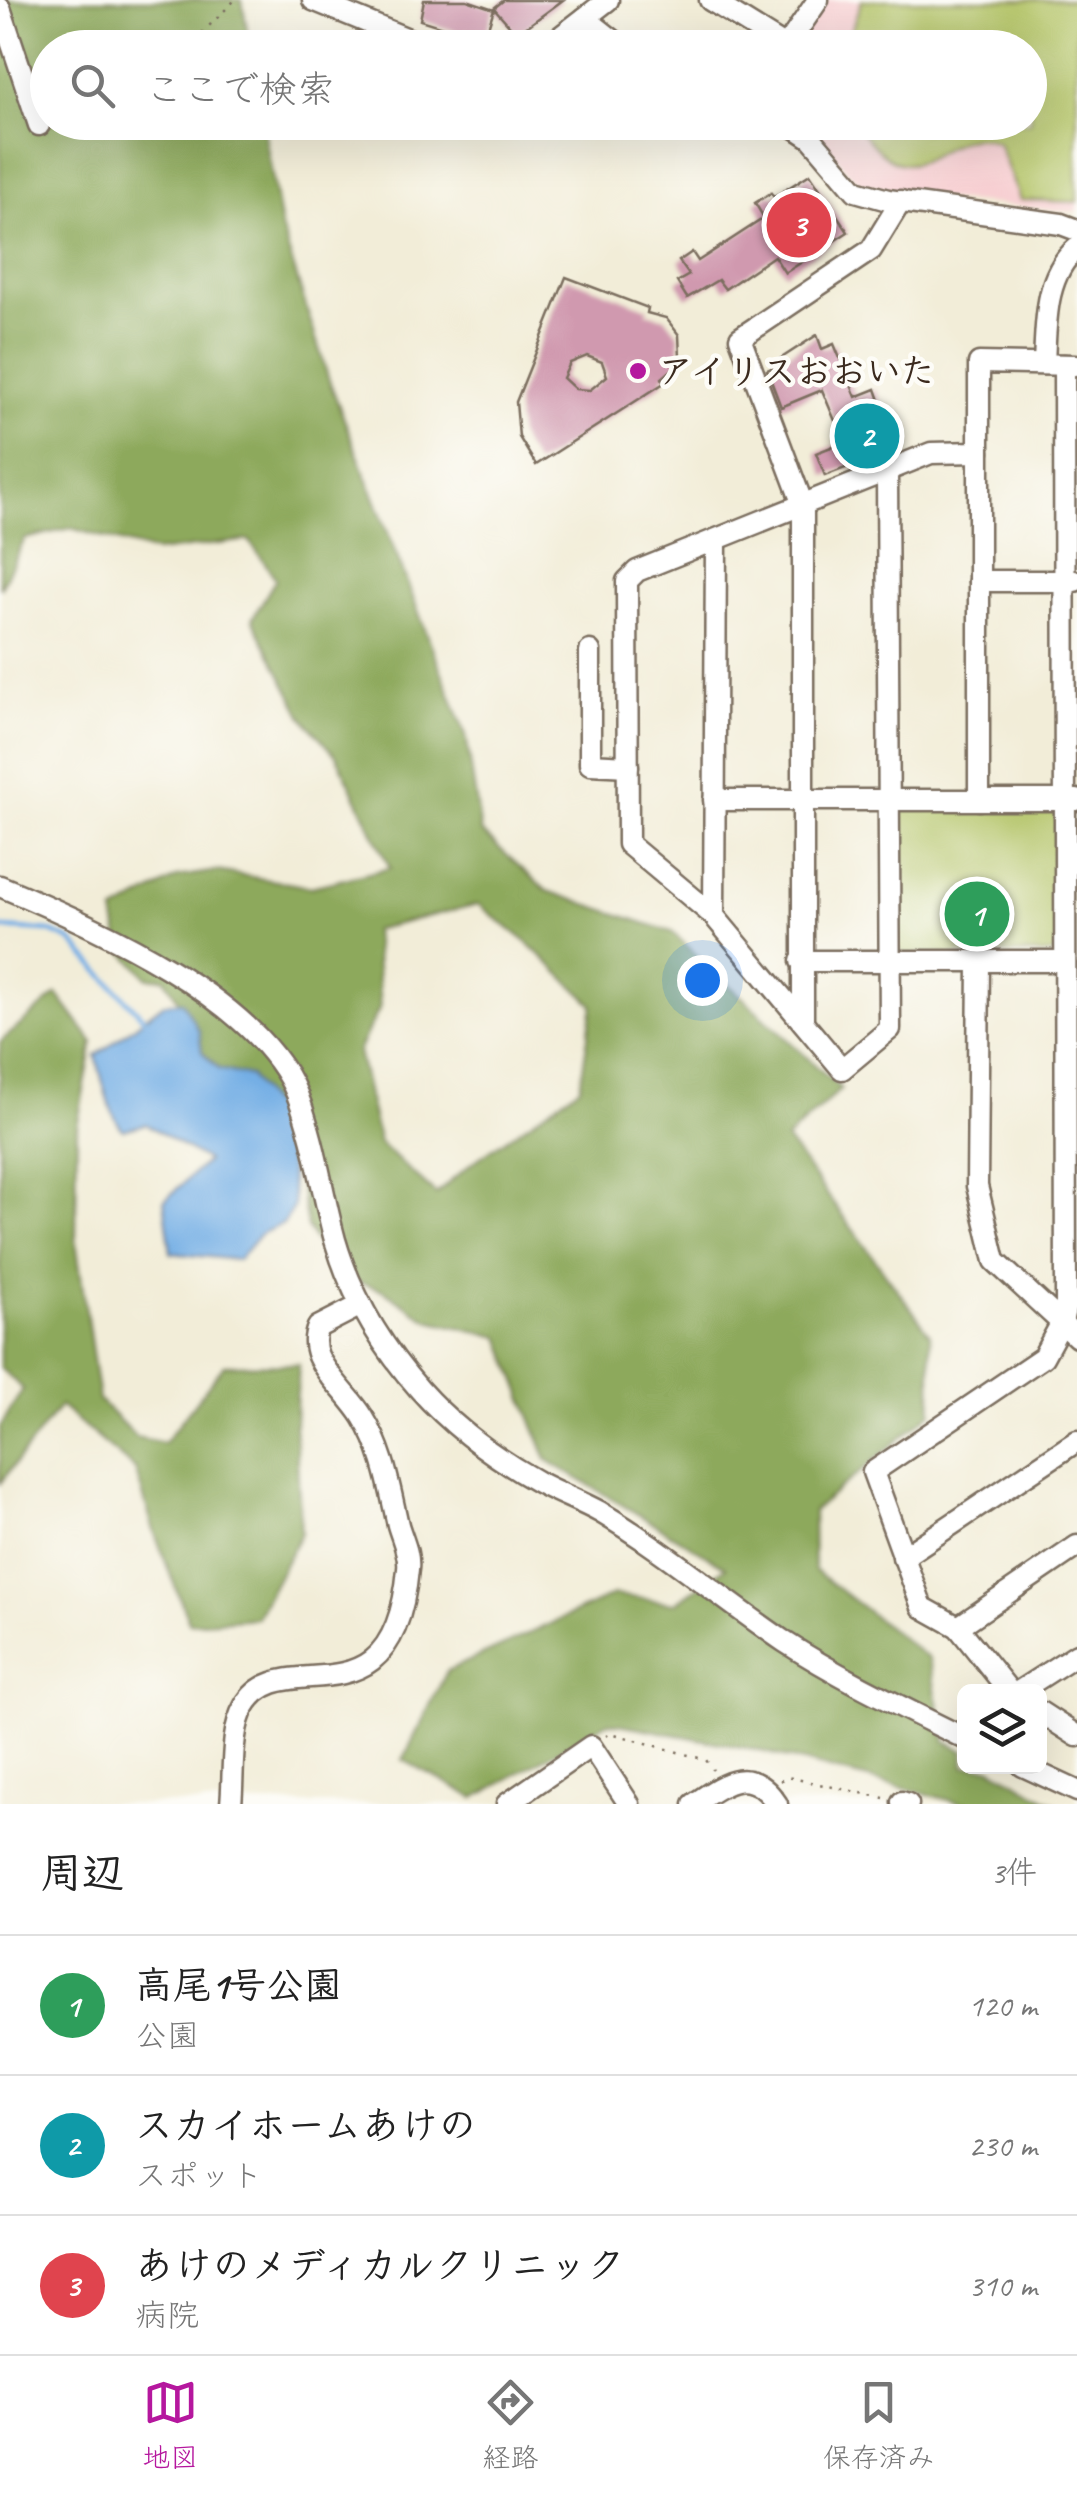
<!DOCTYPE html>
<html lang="ja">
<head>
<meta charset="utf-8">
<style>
	:root { --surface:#fff; --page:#f6f6f6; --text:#222; --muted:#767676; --line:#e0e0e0; --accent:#b5179e }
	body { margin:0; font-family:Caveat,"Klee One",sans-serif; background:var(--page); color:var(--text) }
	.controls { position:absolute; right:30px; bottom:30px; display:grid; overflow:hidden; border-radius:15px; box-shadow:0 10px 40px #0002 }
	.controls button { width:90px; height:90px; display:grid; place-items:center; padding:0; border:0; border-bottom:2px solid var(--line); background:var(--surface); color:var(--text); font:50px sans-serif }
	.you { position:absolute; left:702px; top:980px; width:35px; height:35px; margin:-25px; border:8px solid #fff; border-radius:50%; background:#1a73e8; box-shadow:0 0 0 15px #1a73e833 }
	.badge { display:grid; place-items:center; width:65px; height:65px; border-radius:50%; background:var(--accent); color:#fff; font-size:32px; font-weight:700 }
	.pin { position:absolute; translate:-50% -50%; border:5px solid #fff; box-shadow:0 2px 10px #0006 }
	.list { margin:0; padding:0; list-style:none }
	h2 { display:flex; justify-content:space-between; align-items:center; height:130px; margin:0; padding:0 40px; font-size:42px }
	h2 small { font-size:32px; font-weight:400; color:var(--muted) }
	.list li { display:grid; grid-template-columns:65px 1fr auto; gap:30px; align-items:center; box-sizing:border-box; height:140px; padding:0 40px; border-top:2px solid var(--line) }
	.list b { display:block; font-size:38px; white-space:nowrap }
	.list p { margin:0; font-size:32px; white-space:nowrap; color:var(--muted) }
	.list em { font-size:32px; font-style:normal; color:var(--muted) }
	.icon { flex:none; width:55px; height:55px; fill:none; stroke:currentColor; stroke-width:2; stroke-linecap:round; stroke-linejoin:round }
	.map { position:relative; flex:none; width:1077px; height:1804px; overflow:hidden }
	.search { position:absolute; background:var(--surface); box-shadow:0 10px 40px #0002; left:30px; right:30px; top:30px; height:110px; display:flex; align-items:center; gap:25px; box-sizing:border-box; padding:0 35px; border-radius:55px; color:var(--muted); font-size:38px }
	.sheet { height:550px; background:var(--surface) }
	nav { display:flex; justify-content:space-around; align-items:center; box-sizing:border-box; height:140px; border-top:2px solid var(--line); background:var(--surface); font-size:28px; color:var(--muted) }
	nav a { display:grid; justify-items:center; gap:5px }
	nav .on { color:var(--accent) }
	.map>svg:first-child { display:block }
</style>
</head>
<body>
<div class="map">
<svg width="1077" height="1804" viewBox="0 0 1077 1804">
	<rect width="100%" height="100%" fill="#fdfcf7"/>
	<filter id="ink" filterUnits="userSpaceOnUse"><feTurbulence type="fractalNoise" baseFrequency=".01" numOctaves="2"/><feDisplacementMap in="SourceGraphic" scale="20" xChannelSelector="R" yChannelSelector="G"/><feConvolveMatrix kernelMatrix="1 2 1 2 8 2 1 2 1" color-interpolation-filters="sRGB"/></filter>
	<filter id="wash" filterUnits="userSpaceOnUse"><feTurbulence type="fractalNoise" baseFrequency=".0048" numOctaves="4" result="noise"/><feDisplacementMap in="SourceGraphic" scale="40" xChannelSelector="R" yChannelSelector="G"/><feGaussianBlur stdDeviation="2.25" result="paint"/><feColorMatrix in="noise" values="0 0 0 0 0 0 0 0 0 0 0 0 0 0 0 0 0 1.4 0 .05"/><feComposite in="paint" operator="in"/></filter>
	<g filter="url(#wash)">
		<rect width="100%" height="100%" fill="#f2edd8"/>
		<polygon fill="#f7cfd2" points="827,0 1077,0 1077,212 911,196 862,184 850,174 807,123 1030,122 1030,48 794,48"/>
		<g fill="#b2c366" stroke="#767642" stroke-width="2.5">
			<path d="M862,0H1077V202L1020,200L998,143C939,114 919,218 856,123L1030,122V48L845,47Z"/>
			<polygon points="903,806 1053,806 1057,811 1058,950 1054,954 903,954 897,949 897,811"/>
		</g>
		<g fill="#8da95b" stroke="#646a3c" stroke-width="2.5" fill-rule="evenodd">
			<path d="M0,0H242L250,47L48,48V122L263,123L281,227L329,380L466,735L481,832L547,891L672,932L841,1089L786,1139L930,1334L932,1412L813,1511L814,1570L929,1659L946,1741L964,1751V1766L990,1767L1055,1804H964L757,1750L608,1722L475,1798L403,1760L447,1671L613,1595L675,1603L726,1567L547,1460L500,1337L428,1320L383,1290L335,1275L307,1227L293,1141L284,1121L250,1077L219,1069L202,1052L199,1031L164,978H148L121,950L114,913L178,877L217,871L311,887L390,868L337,757L304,719L252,619L276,579L249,540L156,552L71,528L25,539L0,589ZM478,904L529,944L593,1005L580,1087L472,1163L436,1194L379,1143L358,1051L380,1007L374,930Z"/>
			<polygon points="57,994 93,1042 77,1127 76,1241 99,1400 136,1437 164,1443 224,1365 299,1364 295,1423 301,1533 256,1618 189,1623 155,1534 135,1469 60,1406 0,1483 0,1427 23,1389 0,1368 0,1042"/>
		</g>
		<path fill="#74afe5" stroke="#586c82" stroke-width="2.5" d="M182,1001L199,1031L202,1052L219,1069L250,1076L284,1121L294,1206L283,1224L260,1234L238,1260L171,1253L164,1201L207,1161L146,1124L123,1130C107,1110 103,1080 96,1056L163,1004Z"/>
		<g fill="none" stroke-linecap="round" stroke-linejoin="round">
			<polyline stroke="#74afe5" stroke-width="5" points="0,928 49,931 71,941 148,1023"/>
		</g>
		<g id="blocks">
			<g fill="#d099af" fill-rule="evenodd">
				<polygon points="424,0 467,0 494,9 484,40 420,20"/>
				<polygon points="504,0 563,0 517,34 494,8"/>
				<polygon points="810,174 848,232 785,273 774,256 725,289 718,280 687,298 677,282 689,275 679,261 692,252 698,261 764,218 755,203 771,193 774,197"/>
				<path d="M566,277L648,308L647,313L666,318L679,335L680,358L675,367L662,378L664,383L536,465L519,437L516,402ZM587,356L602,362L607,376L590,390L575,389L563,378L570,363Z"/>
				<polygon points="817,335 822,349 834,344 856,397 876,389 897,448 825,476 816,453 844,442 822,390 781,407 767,370 782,364 780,359"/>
			</g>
		</g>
	</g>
	<g filter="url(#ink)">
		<use href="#blocks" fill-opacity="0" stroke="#7b6e5f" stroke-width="2.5"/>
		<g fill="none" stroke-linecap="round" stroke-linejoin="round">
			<defs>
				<g id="minor">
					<polyline points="313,0 430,48"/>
					<polyline points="710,0 786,47 818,0"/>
					<polyline points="0,8 39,125"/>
					<polyline points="585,18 623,48"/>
					<polyline points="546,48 608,0"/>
					<polyline points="787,122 811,138 856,191 888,200 1061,224 1077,230"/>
					<path d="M1044,364C1046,325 1044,275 1077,248"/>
					<polyline points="887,471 890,1029 842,1069 714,916 628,844 627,581 637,571 931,453 979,452"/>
					<polyline points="979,581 1075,581"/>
					<polyline points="590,651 590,764 628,766"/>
					<polyline points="714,800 1077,800"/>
					<polyline points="979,800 979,363 1075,365"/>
					<path d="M0,886C91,924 258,998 297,1094C315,1140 322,1192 335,1240C351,1295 382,1347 420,1390C453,1427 495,1458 538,1482C558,1493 580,1501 600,1512C664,1550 723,1600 785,1642C842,1679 904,1708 964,1738"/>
					<polyline points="714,916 716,540"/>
					<polyline points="801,961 1065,961"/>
					<polyline points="979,961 977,1186 995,1261 1077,1337"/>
					<polyline points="803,1022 803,505 740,338 871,250 901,201"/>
					<polyline points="903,1557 1077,1441"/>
					<polyline points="958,1627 1077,1546"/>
					<polyline points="1010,1692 958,1627 922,1607 873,1472 1043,1357 1062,1322 1066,1304 1064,365"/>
					<polyline points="1018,1692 1077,1654"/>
					<polyline points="1040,1712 1077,1736"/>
					<polyline points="1023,1766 1077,1791"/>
					<polyline points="902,1802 908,1804"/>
					<path d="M231,1804C234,1775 230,1731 244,1707C281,1639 393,1735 408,1569C410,1554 402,1539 398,1525C389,1486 384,1451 363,1417C350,1396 328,1378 318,1356C314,1346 314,1336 318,1327L361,1305"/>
					<polyline points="507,1804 591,1746 629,1804"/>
					<path d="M694,1804C726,1782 750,1764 777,1804"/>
				</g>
			</defs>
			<use href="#minor" stroke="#7b6e5f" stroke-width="25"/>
			<g stroke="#7b6e5f" stroke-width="2.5" stroke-dasharray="2.5 8" stroke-linecap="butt">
				<polyline points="187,48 235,0"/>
				<polyline points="55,129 107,130 132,122"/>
				<polyline points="606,1736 611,1733 706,1760 713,1770"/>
				<polyline points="780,1781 787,1777 884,1798"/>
			</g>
			<use href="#minor" stroke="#fff" stroke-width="20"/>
		</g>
	</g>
	<circle fill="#b5179e" stroke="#fdfcf7" stroke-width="4" cx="638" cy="371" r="10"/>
	<g text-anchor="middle" stroke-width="9" stroke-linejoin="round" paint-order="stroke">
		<g font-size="35" font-weight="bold" fill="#3b2a1e" stroke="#fdfcf7" text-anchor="start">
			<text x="658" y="383">アイリスおおいた</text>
		</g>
	</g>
</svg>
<div class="controls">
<button><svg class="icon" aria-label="layers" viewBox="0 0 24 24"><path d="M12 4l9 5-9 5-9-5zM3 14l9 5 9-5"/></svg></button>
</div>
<div class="you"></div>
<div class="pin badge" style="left:977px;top:914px;background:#2e9e5b">1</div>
<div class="pin badge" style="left:867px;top:436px;background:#0f9aa8">2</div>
<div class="pin badge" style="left:799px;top:225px;background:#e0444e">3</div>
<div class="search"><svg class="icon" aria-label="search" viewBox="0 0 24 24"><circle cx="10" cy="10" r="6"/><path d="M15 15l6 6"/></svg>ここで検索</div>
</div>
<section class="sheet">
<h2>周辺<small>3件</small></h2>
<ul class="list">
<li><span class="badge" style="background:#2e9e5b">1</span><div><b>高尾1号公園</b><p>公園</p></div><em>120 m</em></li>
<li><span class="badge" style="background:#0f9aa8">2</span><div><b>スカイホームあけの</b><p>スポット</p></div><em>230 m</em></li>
<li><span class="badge" style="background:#e0444e">3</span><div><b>あけのメディカルクリニック</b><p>病院</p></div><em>310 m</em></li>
</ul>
</section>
<nav>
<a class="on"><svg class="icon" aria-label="map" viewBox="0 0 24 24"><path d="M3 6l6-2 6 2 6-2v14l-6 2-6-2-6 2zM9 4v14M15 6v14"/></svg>地図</a>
<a><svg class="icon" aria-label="directions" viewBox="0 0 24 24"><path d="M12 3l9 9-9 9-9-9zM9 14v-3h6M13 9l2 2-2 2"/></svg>経路</a>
<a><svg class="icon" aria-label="saved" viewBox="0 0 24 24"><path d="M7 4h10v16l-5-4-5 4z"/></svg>保存済み</a>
</nav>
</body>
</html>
